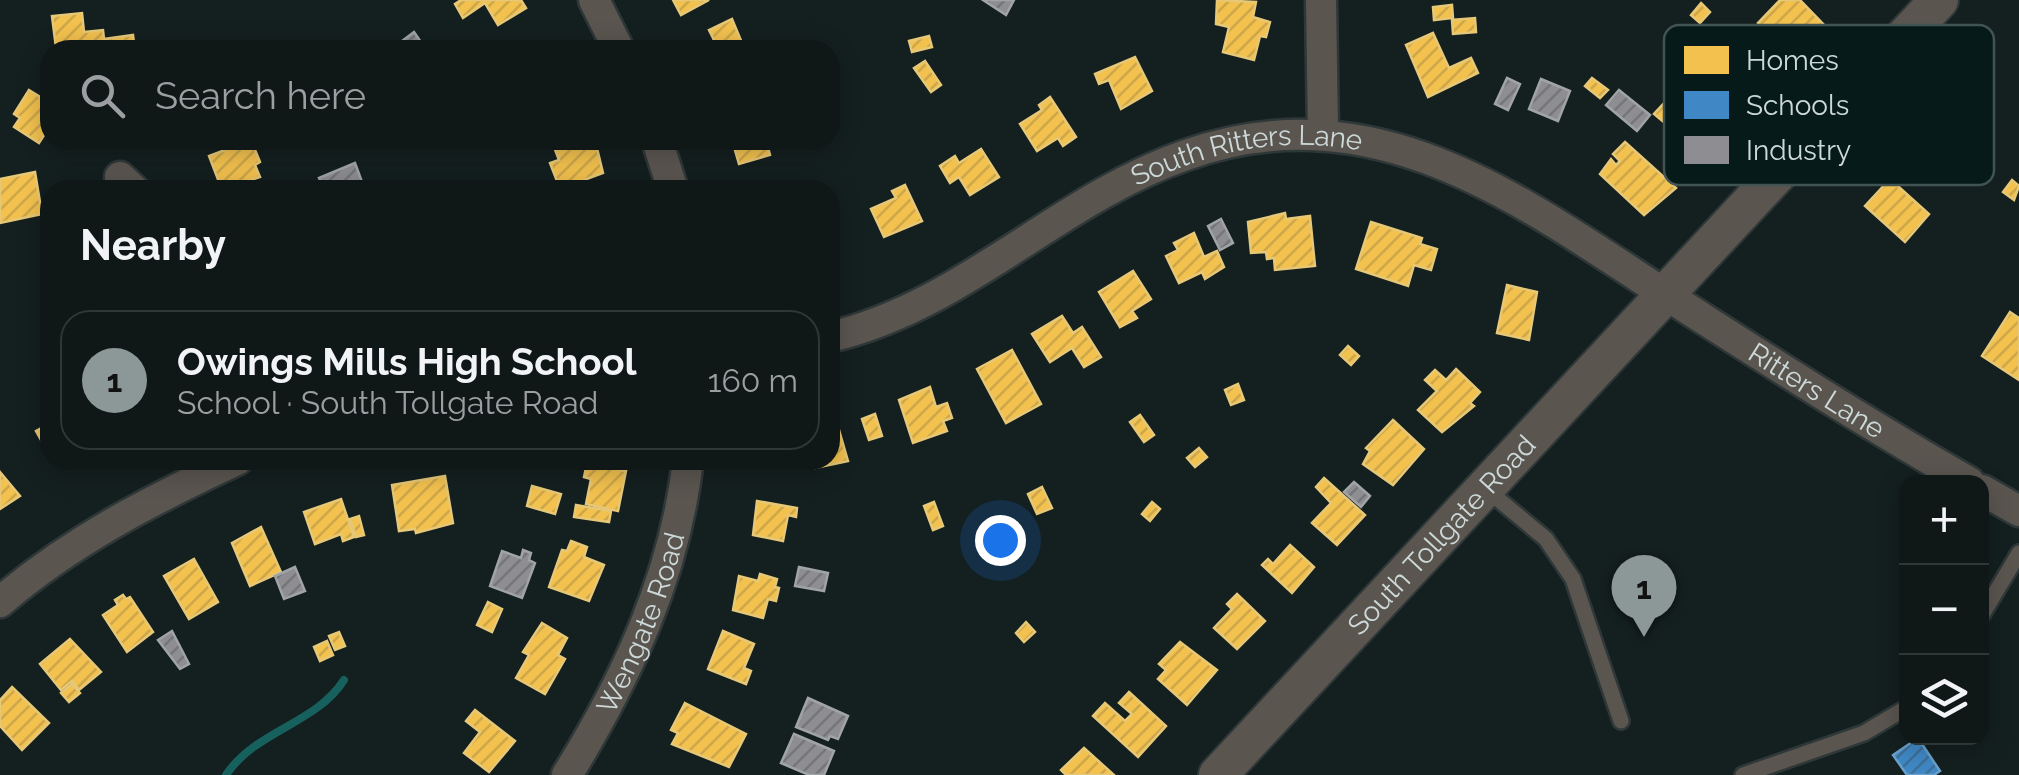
<!DOCTYPE html>
<html lang="en">
<head>
<meta charset="utf-8">
<style>
	:root { --surface:#0f1717; --page:#182020; --text:#f1f3f6; --muted:#9b9fa1; --line:#2f3636; --accent:#8c9897 }
	body { margin:0; font-family:Raleway,sans-serif; background:var(--page); color:var(--text) }
	.controls { position:absolute; right:30px; bottom:30px; display:grid; overflow:hidden; border-radius:20px; box-shadow:0 5px 25px #0003 }
	.controls button { width:90px; height:90px; display:grid; place-items:center; padding:0; border:0; border-bottom:2px solid var(--line); background:var(--surface); color:var(--text); font:50px sans-serif }
	.you { position:absolute; left:1000px; top:540px; width:35px; height:35px; margin:-25px; border:8px solid #fff; border-radius:50%; background:#1a73e8; box-shadow:0 0 0 15px #1a73e833 }
	.badge { display:grid; place-items:center; width:65px; height:65px; border-radius:50%; background:var(--accent); color:#111; font-size:32px; font-weight:700 }
	.pin { position:absolute; translate:-50% -82px; filter:drop-shadow(0 2px 5px #0008) }
	.pin::after { content:''; position:absolute; top:52px; width:35px; height:30px; background:inherit; clip-path:polygon(0 0,100% 0,50% 100%) }
	.list { margin:0; padding:0; list-style:none }
	h2 { display:flex; justify-content:space-between; align-items:center; height:130px; margin:0; padding:0 40px; font-size:42px }
	h2 small { font-size:32px; font-weight:400; color:var(--muted) }
	.list li { display:grid; grid-template-columns:65px 1fr auto; gap:30px; align-items:center; box-sizing:border-box; height:140px; margin:0 20px 20px; padding:0 20px; border:2px solid var(--line); border-radius:30px }
	.list b { display:block; font-size:38px; white-space:nowrap }
	.list p { margin:0; font-size:32px; white-space:nowrap; color:var(--muted) }
	.list em { font-size:32px; font-style:normal; color:var(--muted) }
	.icon { flex:none; width:55px; height:55px; fill:none; stroke:currentColor; stroke-width:2; stroke-linecap:round; stroke-linejoin:round }
	.map { position:relative; flex:none; width:2019px; height:775px; overflow:hidden }
	.search { position:absolute; background:var(--surface); box-shadow:0 5px 25px #0003; left:40px; top:40px; width:800px; height:110px; display:flex; align-items:center; gap:25px; box-sizing:border-box; padding:0 35px; border-radius:30px; color:var(--muted); font-size:38px }
	.panel { position:absolute; background:var(--surface); box-shadow:0 5px 25px #0003; left:40px; top:180px; width:800px; height:290px; border-radius:30px }
	.map>svg:first-child { display:block }
</style>
</head>
<body>
<div class="map">
<svg width="2019" height="775" viewBox="0 0 2019 775">
	<defs>
		<pattern id="homes-hatch" width="6" height="6" patternUnits="userSpaceOnUse" patternTransform="scale(2.5)"><rect width="6" height="6" fill="#f2c14e"/><path d="M-1 1l2-2M0 6l6-6M5 7l2-2" fill="none" stroke="#cea74b"/></pattern>
		<pattern id="schools-hatch" width="6" height="6" patternUnits="userSpaceOnUse" patternTransform="scale(2.5)"><rect width="6" height="6" fill="#3f88c5"/><path d="M-1 1l2-2M0 6l6-6M5 7l2-2" fill="none" stroke="#3e6f97"/></pattern>
		<pattern id="industry-hatch" width="6" height="6" patternUnits="userSpaceOnUse" patternTransform="scale(2.5)"><rect width="6" height="6" fill="#8d8d92"/><path d="M-1 1l2-2M0 6l6-6M5 7l2-2" fill="none" stroke="#75767a"/></pattern>
	</defs>
	<rect width="100%" height="100%" fill="#141f1f"/>
	<g fill="url(#homes-hatch)" stroke="#e7c877" stroke-width="2.5">
		<polygon points="461,0 521,0 526,8 498,25 485,3 463,18 455,4"/>
		<polygon points="673,0 709,0 681,15"/>
		<polygon points="1217,0 1256,2 1253,17 1270,22 1266,37 1260,36 1254,60 1223,52 1229,27 1216,24"/>
		<polygon points="1780,0 1800,0 1828,29 1798,61 1758,23"/>
		<polygon points="1701,3 1710,12 1700,23 1691,15"/>
		<polygon points="1452,5 1453,18 1434,20 1433,7"/>
		<polygon points="82,13 84,32 103,30 104,39 133,35 135,50 93,50 92,41 56,48 52,16"/>
		<polygon points="1475,18 1476,32 1453,34 1452,20"/>
		<polygon points="732,19 742,43 734,50 699,50 714,40 709,30"/>
		<polygon points="1433,33 1449,68 1471,58 1478,73 1428,97 1406,45"/>
		<polygon points="929,36 932,47 912,52 909,41"/>
		<polygon points="1135,57 1152,91 1121,109 1109,80 1099,84 1095,74"/>
		<polygon points="925,61 941,85 931,92 914,68"/>
		<polygon points="1592,78 1608,90 1600,98 1585,86"/>
		<polygon points="1679,87 1726,128 1703,155 1654,114"/>
		<polygon points="29,90 50,103 50,126 39,143 14,127 20,118 14,114"/>
		<polygon points="1050,97 1076,137 1063,146 1058,138 1037,151 1020,124 1042,110 1039,105"/>
		<polygon points="251,140 260,162 255,165 260,177 222,190 209,156"/>
		<polygon points="560,140 595,140 603,173 560,189 550,163 559,160 554,147 562,144"/>
		<polygon points="732,140 766,140 770,155 739,164"/>
		<polygon points="1625,142 1676,188 1644,215 1600,174 1611,159 1616,165 1620,161 1613,154"/>
		<polygon points="981,149 999,177 970,195 959,177 950,183 940,166 955,156 959,163"/>
		<polygon points="35,172 42,214 0,223 0,179"/>
		<polygon points="1890,179 1929,214 1905,242 1865,206"/>
		<polygon points="2012,180 2019,186 2014,200 2003,192"/>
		<polygon points="905,185 922,221 884,237 871,209 896,198 892,191"/>
		<polygon points="1285,213 1286,219 1310,216 1315,266 1275,270 1274,258 1267,259 1266,252 1251,253 1248,222"/>
		<polygon points="1371,222 1422,238 1420,244 1437,249 1431,270 1414,265 1408,286 1356,269"/>
		<polygon points="1194,233 1204,257 1217,251 1224,267 1205,279 1202,272 1179,283 1166,256 1178,250 1174,243"/>
		<polygon points="1133,271 1151,299 1132,311 1137,318 1120,327 1099,292"/>
		<polygon points="1507,285 1537,292 1529,340 1497,333"/>
		<polygon points="2010,312 2019,318 2019,380 1982,356"/>
		<polygon points="1062,316 1073,333 1082,327 1101,357 1084,367 1072,348 1050,362 1032,334"/>
		<polygon points="1348,346 1359,356 1351,365 1340,355"/>
		<polygon points="1012,350 1041,404 1006,423 977,369"/>
		<polygon points="1456,369 1480,392 1470,403 1474,406 1442,432 1418,410 1437,391 1425,380 1435,370 1446,380"/>
		<polygon points="1238,384 1244,400 1231,405 1225,390"/>
		<polygon points="930,387 936,407 947,403 952,418 943,421 947,431 913,443 899,400"/>
		<polygon points="875,414 882,436 869,440 862,419"/>
		<polygon points="1140,415 1154,435 1144,442 1130,422"/>
		<polygon points="835,416 848,461 815,468 813,460 830,460 830,417"/>
		<polygon points="1393,420 1424,449 1393,485 1363,464 1370,451 1366,448"/>
		<polygon points="47,425 50,431 50,456 36,431"/>
		<polygon points="1199,448 1207,457 1195,467 1187,458"/>
		<polygon points="587,463 626,471 618,511 586,504 591,479 584,477"/>
		<polygon points="0,472 20,496 0,509"/>
		<polygon points="445,476 453,523 416,533 415,529 399,531 392,485"/>
		<polygon points="1324,478 1365,515 1337,545 1312,523 1331,503 1316,487"/>
		<polygon points="532,486 561,494 555,514 527,506"/>
		<polygon points="1042,487 1052,508 1037,514 1028,494"/>
		<polygon points="341,499 354,537 343,541 341,534 315,544 304,512"/>
		<polygon points="757,501 797,508 796,517 788,515 783,541 753,535"/>
		<polygon points="934,502 943,526 933,530 924,506"/>
		<polygon points="1152,502 1160,509 1150,521 1142,514"/>
		<polygon points="576,505 611,511 609,522 574,517"/>
		<polygon points="359,516 364,535 356,537 350,519"/>
		<polygon points="261,527 281,572 250,586 232,543"/>
		<polygon points="571,541 587,547 584,557 604,565 589,601 549,587 562,550 567,551"/>
		<polygon points="1290,545 1314,567 1292,593 1262,565 1268,559 1273,564"/>
		<polygon points="194,559 218,602 189,619 164,576"/>
		<polygon points="760,574 777,579 775,587 779,588 776,601 768,599 763,618 733,610 739,576 758,581"/>
		<polygon points="1237,594 1265,621 1237,649 1214,628 1232,609 1227,604"/>
		<polygon points="123,595 126,599 130,597 153,632 127,652 103,615 118,605 115,600"/>
		<polygon points="488,602 502,609 492,632 477,625"/>
		<polygon points="1026,622 1035,632 1024,642 1016,633"/>
		<polygon points="542,623 567,638 558,655 565,659 545,694 516,678 529,655 523,652"/>
		<polygon points="723,631 754,644 744,668 751,671 746,684 708,669"/>
		<polygon points="339,632 345,646 335,650 329,636"/>
		<polygon points="70,639 101,672 79,690 72,681 61,690 40,664"/>
		<polygon points="327,641 333,655 320,661 314,647"/>
		<polygon points="1180,642 1217,670 1187,705 1158,679 1166,670 1159,664"/>
		<polygon points="72,684 80,693 69,702 61,693"/>
		<polygon points="12,687 49,723 22,750 0,726 0,700"/>
		<polygon points="1129,692 1166,726 1138,757 1093,716 1105,703 1125,721 1132,714 1119,703"/>
		<polygon points="685,703 746,734 729,767 672,744 678,733 671,730"/>
		<polygon points="475,710 515,741 489,772 464,753 480,732 466,721"/>
		<polygon points="1084,748 1114,775 1066,775 1061,770"/>
	</g>
	<polygon fill="url(#schools-hatch)" stroke="#69a0cb" stroke-width="2.5" points="1918,738 1940,771 1934,775 1907,775 1893,755"/>
	<g fill="url(#industry-hatch)" stroke="#a0a4a7" stroke-width="2.5">
		<polygon points="983,0 1014,0 1006,15"/>
		<polygon points="414,32 423,45 416,50 390,50"/>
		<polygon points="1507,78 1520,84 1508,110 1495,104"/>
		<polygon points="1541,79 1570,91 1558,121 1529,109"/>
		<polygon points="1619,90 1650,115 1637,131 1606,105"/>
		<polygon points="355,163 365,190 324,190 319,178"/>
		<polygon points="1221,219 1233,243 1220,250 1208,226"/>
		<polygon points="1354,482 1370,496 1361,507 1344,492"/>
		<polygon points="523,550 531,553 529,560 535,563 522,598 490,586 502,551 521,558"/>
		<polygon points="295,567 305,591 284,599 275,576"/>
		<polygon points="799,567 828,573 824,591 795,586"/>
		<polygon points="172,631 189,664 180,669 158,640"/>
		<polygon points="808,698 848,716 838,739 830,736 828,740 796,727"/>
		<polygon points="794,734 834,751 824,775 809,775 781,763"/>
	</g>
	<g fill="none" stroke-linecap="round" stroke-linejoin="round">
		<path stroke="#16615e" stroke-width="8" d="M226,775C256,730 316,724 344,680"/>
		<defs>
			<g id="service">
				<polyline points="1486,489 1546,539 1573,579 1621,721"/>
				<polyline points="1982,615 2019,553"/>
				<polyline points="1743,775 1864,733 1906,708"/>
			</g>
			<g id="minor">
				<polyline points="594,0 619,50"/>
				<polyline points="1321,0 1323,133"/>
				<polyline points="657,140 673,190"/>
				<polyline points="120,177 134,190"/>
				<path id="s1" d="M830,337C964,306 1058,199 1186,155C1381,86 1530,208 1685,307C1779,367 1872,427 1969,482"/>
				<polyline points="1982,490 2019,511"/>
				<path d="M0,602C71,541 153,499 237,460"/>
				<path id="s2" d="M567,775C627,678 675,575 688,460"/>
			</g>
			<g id="tertiary">
				<path id="s3" d="M1218,775L1939,0"/>
			</g>
		</defs>
		<use href="#service" stroke="#2f3838" stroke-width="20"/>
		<use href="#minor" stroke="#2f3838" stroke-width="35"/>
		<use href="#tertiary" stroke="#2f3838" stroke-width="42"/>
		<use href="#service" stroke="#5b5550" stroke-width="15"/>
		<use href="#minor" stroke="#5b5550" stroke-width="30"/>
		<use href="#tertiary" stroke="#5b5550" stroke-width="38"/>
	</g>
	<g text-anchor="middle" stroke-width="10" stroke-linejoin="round" paint-order="stroke">
		<g font-size="28" fill="#ccd9d8" stroke="#061a19">
			<text dy="10" stroke="none"><textPath href="#s1" startOffset="462">South Ritters Lane</textPath></text>
			<text dy="10" stroke="none"><textPath href="#s1" startOffset="1102">Ritters Lane</textPath></text>
			<text dy="10" stroke="none"><textPath href="#s3" startOffset="328">South Tollgate Road</textPath></text>
			<text dy="10" stroke="none"><textPath href="#s2" startOffset="170">Wengate Road</textPath></text>
		</g>
	</g>
	<rect x="1664" y="25" width="330" height="160" rx="15" fill="#061a19" stroke="#415352" stroke-width="2.5"/>
	<rect x="1684" y="46" width="45" height="28" fill="#f2c14e"/>
	<rect x="1684" y="91" width="45" height="28" fill="#3f88c5"/>
	<rect x="1684" y="136" width="45" height="28" fill="#8d8d92"/>
	<g font-size="28" fill="#ccd9d8">
		<text x="1746" y="70">Homes</text>
		<text x="1746" y="115">Schools</text>
		<text x="1746" y="160">Industry</text>
	</g>
</svg>
<div class="controls">
<button>+</button>
<button>−</button>
<button><svg class="icon" aria-label="layers" viewBox="0 0 24 24"><path d="M12 4l9 5-9 5-9-5zM3 14l9 5 9-5"/></svg></button>
</div>
<div class="you"></div>
<div class="pin badge" style="left:1644px;top:637px">1</div>
<div class="search"><svg class="icon" aria-label="search" viewBox="0 0 24 24"><circle cx="10" cy="10" r="6"/><path d="M15 15l6 6"/></svg>Search here</div>
<section class="panel">
<h2>Nearby<small></small></h2>
<ul class="list">
<li><span class="badge">1</span><div><b>Owings Mills High School</b><p>School · South Tollgate Road</p></div><em>160 m</em></li>
</ul>
</section>
</div>
</body>
</html>
